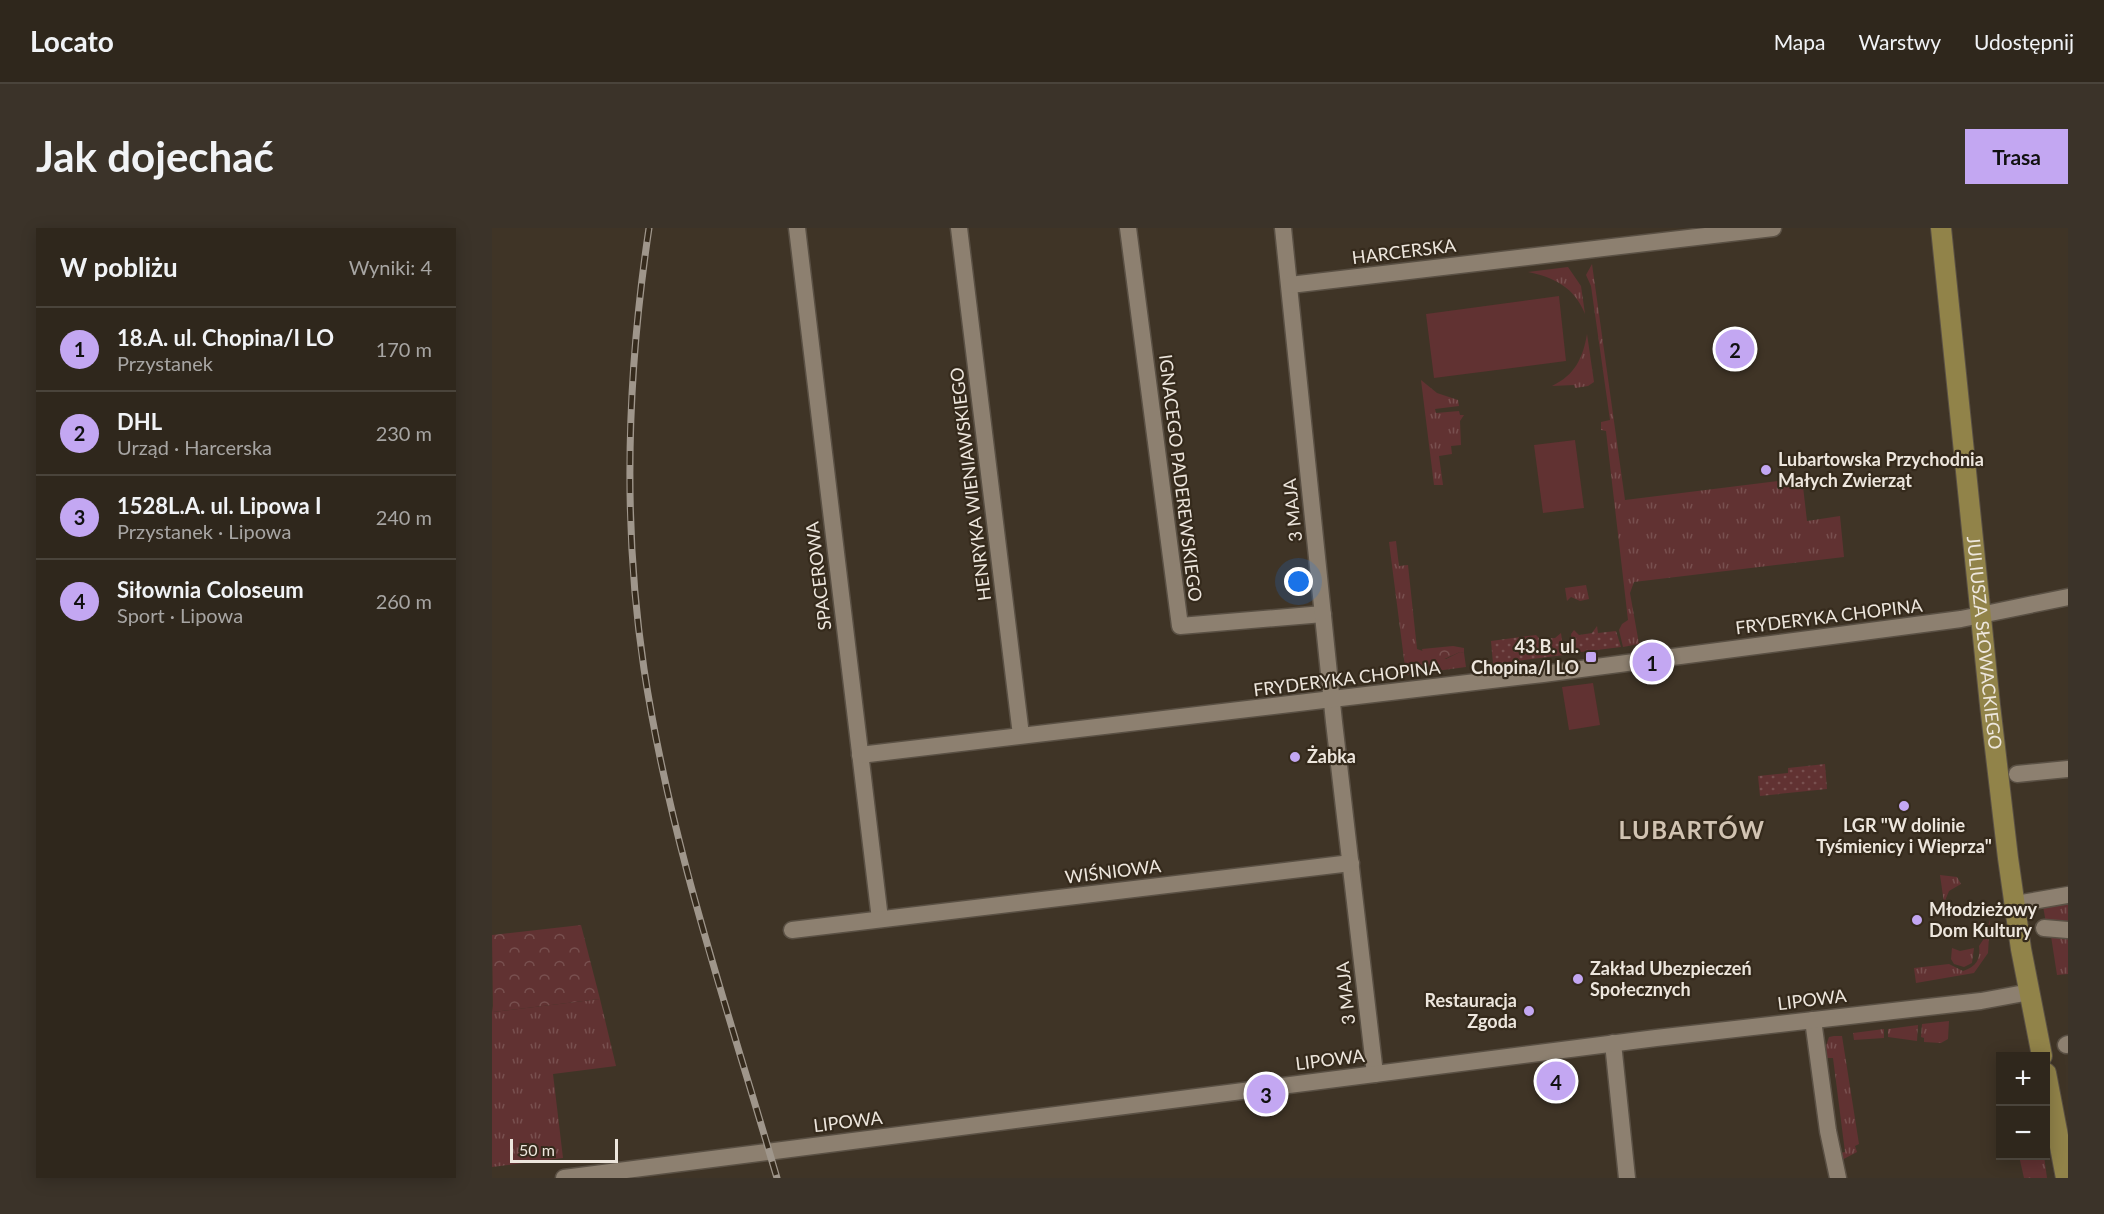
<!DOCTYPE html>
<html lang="pl">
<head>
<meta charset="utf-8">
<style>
	:root { --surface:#2f271c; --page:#3b3329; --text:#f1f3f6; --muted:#a7a5a3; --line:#4a443b; --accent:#c3a7f2 }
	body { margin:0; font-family:Lato,sans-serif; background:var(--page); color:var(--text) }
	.controls { position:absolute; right:18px; bottom:18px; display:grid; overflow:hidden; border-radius:0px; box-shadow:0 3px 15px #0003 }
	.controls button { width:54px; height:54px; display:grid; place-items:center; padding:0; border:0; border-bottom:2px solid var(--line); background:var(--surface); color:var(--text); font:30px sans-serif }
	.scale { position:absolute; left:18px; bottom:15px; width:108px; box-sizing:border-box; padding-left:6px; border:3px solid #ede6dd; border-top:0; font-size:16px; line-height:21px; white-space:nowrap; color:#ede6dd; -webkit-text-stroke:4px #352a1c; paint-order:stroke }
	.you { position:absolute; left:807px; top:354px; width:21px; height:21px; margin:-15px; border:4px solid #fff; border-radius:50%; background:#1a73e8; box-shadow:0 0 0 9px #1a73e833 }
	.badge { display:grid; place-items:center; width:39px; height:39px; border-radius:50%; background:var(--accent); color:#111; font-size:20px; font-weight:700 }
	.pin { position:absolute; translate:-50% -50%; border:3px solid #fff; box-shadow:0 2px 6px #0006 }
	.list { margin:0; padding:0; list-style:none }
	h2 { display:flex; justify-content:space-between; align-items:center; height:78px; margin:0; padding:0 24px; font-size:26px }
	h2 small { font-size:20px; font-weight:400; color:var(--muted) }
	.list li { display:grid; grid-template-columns:39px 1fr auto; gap:18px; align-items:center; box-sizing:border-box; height:84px; padding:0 24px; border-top:2px solid var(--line) }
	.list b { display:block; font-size:22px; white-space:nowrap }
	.list p { margin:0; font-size:20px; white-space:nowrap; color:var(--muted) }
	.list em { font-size:20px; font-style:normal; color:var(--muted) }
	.map { position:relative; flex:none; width:1576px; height:950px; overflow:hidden; border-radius:0px }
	header { display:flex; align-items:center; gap:36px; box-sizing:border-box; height:84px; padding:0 30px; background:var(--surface); border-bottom:2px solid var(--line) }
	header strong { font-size:28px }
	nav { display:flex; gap:33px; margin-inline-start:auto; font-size:21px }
	.intro { display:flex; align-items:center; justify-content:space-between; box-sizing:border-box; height:144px; padding:0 36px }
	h1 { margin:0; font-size:42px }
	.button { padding:15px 27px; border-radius:0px; background:var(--accent); color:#111; font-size:21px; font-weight:700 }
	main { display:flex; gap:36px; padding:0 36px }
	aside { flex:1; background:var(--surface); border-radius:0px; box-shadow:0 3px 15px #0003 }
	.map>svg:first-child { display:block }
</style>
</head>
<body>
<header>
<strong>Locato</strong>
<nav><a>Mapa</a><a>Warstwy</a><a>Udostępnij</a></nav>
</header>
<div class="intro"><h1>Jak dojechać</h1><a class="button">Trasa</a></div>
<main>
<aside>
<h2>W pobliżu<small>Wyniki: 4</small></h2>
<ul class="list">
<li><span class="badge">1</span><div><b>18.A. ul. Chopina/I LO</b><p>Przystanek</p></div><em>170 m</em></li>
<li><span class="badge">2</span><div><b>DHL</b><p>Urząd · Harcerska</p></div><em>230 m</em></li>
<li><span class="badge">3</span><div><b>1528L.A. ul. Lipowa I</b><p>Przystanek · Lipowa</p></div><em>240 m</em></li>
<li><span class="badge">4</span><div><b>Siłownia Coloseum</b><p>Sport · Lipowa</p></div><em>260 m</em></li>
</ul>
</aside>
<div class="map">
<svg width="1576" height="950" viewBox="0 0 1576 950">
	<defs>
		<pattern id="grass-tufts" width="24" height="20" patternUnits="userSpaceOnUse" patternTransform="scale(1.5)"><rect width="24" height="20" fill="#613232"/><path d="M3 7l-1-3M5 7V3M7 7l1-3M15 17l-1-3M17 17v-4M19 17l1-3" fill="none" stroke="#78504f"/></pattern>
		<pattern id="forest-crowns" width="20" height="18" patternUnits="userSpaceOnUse" patternTransform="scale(1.5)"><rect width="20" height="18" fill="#613232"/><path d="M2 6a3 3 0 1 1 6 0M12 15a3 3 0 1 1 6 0" fill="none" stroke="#78504f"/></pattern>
		<pattern id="park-dots" width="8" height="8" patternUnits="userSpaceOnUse" patternTransform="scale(1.5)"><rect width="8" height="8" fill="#613232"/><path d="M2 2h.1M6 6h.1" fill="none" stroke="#78504f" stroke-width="1.8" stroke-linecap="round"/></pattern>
	</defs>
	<rect width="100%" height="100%" fill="#3f3426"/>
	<g fill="url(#grass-tufts)">
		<polygon points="1100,36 1133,272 1310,250 1315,293 1348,288 1352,329 1142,354 1138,365 1147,416 1131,419 1127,402 1130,396 1136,392 1114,203 1109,202 1109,194 1118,192 1099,58 1094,47"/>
		<path d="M1076,39L1089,58L1093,86C1083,60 1062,49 1036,44Z"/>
		<path d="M1095,106L1102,154L1096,158L1083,160L1082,157L1060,158C1083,147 1091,130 1095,106Z"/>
		<polygon points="929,152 945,165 966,172 967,178 943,181 944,185 967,183 968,187 972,187 968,193 969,217 959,218 960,226 947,228 951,257 942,257"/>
		<polygon points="904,313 907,338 916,337 925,421 954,431 968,424 972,425 974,439 914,447 897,314"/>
		<polygon points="1094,357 1097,371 1088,373 1079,369 1075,373 1073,360"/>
		<polygon points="1448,647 1465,649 1469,656 1457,663 1452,675"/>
		<polygon points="1576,674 1576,696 1554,695 1551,678"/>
		<path d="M1498,691L1496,725L1482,745L1424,755L1422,740L1457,736L1471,743C1484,739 1489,731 1487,718L1493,709Z"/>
		<polygon points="1559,708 1576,710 1576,746 1565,747"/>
		<polygon points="1460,720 1468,723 1482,720 1480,735 1472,739 1462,736 1459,731"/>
		<polygon points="108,771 124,838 61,846 71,930 0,939 0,778 1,784"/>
		<polygon points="1457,793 1456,811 1449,815 1432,814 1432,810 1429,809 1430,796"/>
		<polygon points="1426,797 1425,813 1396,809 1396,801"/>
		<polygon points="1392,801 1392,810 1362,812 1361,805"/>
		<polygon points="1342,808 1350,808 1367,916 1363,918 1365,924 1346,934 1343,926 1353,924 1341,830 1333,830 1332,824 1337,809"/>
		<polygon points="1527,928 1552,928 1555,950 1532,950"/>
	</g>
	<g fill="url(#forest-crowns)">
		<path d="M961,418L972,420V425L968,424C955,429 947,437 932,430L930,421Z"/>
		<polygon points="89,697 108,771 1,784 0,707"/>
	</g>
	<g fill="url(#park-dots)">
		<polygon points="1105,398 1106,405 1124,403 1129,419 1081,425 1079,406 1082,402 1087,407 1100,405"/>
		<polygon points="1069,405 1072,427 1001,436 999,413 1044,407 1048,411 1063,410"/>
		<polygon points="1333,536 1335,561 1268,568 1266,548 1296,545 1296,540"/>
	</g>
	<g fill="#613232">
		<polygon points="1067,68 1074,133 942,150 934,86"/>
		<polygon points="1083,212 1092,280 1051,285 1042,217"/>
		<polygon points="1101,455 1108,497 1077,502 1070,459"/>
	</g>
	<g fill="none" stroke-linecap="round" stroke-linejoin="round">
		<defs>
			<g id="minor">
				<polyline points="305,0 388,691"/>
				<polyline points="467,0 529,507"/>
				<polyline points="636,0 688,398 831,386"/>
				<polyline points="791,0 842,494 883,846"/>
				<polyline points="798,57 1281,0"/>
				<polyline points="368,527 1051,446 1469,391 1576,369"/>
				<polyline points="1525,546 1576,541"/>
				<polyline points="1524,676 1576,667"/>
				<polyline points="1552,700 1576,702"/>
				<polyline points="300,702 859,635"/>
				<polyline points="1321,792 1336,903 1346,950"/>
				<polyline points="1121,815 1135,950"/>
				<polyline points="1574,817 1576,816"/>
				<polyline points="72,950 1164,810 1489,773 1538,764"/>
			</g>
			<g id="major">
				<path id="s1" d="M1449,0L1498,477L1516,630L1529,721L1550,828"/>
				<polyline points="1554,845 1574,950"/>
			</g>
		</defs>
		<use href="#minor" stroke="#5a5044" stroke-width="19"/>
		<use href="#major" stroke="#5a5044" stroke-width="22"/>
		<use href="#minor" stroke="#8d8070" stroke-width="16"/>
		<use href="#major" stroke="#918349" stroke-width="20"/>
		<defs>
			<path id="rail" d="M157,0C135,147 130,294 152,441C178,614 236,782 285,950"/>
		</defs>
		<use href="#rail" stroke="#9f968b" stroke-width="7"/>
		<use href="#rail" stroke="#352a1c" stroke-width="4.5" stroke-dasharray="14" stroke-linecap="butt"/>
	</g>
	<g fill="#c3a7f2" stroke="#352a1c" stroke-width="2">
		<circle cx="1274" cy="242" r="6"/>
		<rect x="1093" y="423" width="12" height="12" rx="3"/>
		<circle cx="803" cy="529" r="6"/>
		<circle cx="1412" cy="578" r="6"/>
		<circle cx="1425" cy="692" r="6"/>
		<circle cx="1086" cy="751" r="6"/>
		<circle cx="1037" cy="783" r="6"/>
	</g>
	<g text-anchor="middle" stroke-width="4.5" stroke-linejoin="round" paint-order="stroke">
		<g font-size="18" fill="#ede6dd" stroke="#352a1c">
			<text transform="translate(912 24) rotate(-7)" y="6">HARCERSKA</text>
			<text transform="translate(688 250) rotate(83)" y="6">IGNACEGO PADEREWSKIEGO</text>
			<text transform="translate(479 256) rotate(-97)" y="6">HENRYKA WIENIAWSKIEGO</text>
			<text transform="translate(801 282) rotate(-96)" y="6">3 MAJA</text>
			<text transform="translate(327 348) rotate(-97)" y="6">SPACEROWA</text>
			<text transform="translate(1337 389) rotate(-7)" y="6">FRYDERYKA CHOPINA</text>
			<text dy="6" stroke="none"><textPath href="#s1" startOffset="417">JULIUSZA SŁOWACKIEGO</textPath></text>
			<text transform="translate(855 451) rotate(-7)" y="6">FRYDERYKA CHOPINA</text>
			<text transform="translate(621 644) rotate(-7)" y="6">WIŚNIOWA</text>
			<text transform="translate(854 765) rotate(-96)" y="6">3 MAJA</text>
			<text transform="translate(1320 772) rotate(-7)" y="6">LIPOWA</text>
			<text transform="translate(838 832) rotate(-7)" y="6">LIPOWA</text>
			<text transform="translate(356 894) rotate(-7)" y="6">LIPOWA</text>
		</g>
		<g font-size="18" font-weight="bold" fill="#ede6dd" stroke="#352a1c" text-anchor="start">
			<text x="1286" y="238">Lubartowska Przychodnia<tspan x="1286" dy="21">Małych Zwierząt</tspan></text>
			<text x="1087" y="425" text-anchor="end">43.B. ul.<tspan x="1087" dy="21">Chopina/I LO</tspan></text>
			<text x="815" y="535">Żabka</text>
			<text x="1412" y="604" text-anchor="middle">LGR "W dolinie<tspan x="1412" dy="21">Tyśmienicy i Wieprza"</tspan></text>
			<text x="1437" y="688">Młodzieżowy<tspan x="1437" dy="21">Dom Kultury</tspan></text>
			<text x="1098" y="747">Zakład Ubezpieczeń<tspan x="1098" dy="21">Społecznych</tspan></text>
			<text x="1025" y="779" text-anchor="end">Restauracja<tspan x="1025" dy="21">Zgoda</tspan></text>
		</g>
		<g font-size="24" font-weight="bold" letter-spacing="1.5" fill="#d1c3b2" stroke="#352a1c">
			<text x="1200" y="611">LUBARTÓW</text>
		</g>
	</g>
</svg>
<div class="controls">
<button>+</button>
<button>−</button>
</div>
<div class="scale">50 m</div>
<div class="you"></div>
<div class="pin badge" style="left:1160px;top:434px">1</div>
<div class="pin badge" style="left:1243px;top:121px">2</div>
<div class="pin badge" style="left:774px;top:866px">3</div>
<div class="pin badge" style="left:1064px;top:853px">4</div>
</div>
</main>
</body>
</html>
